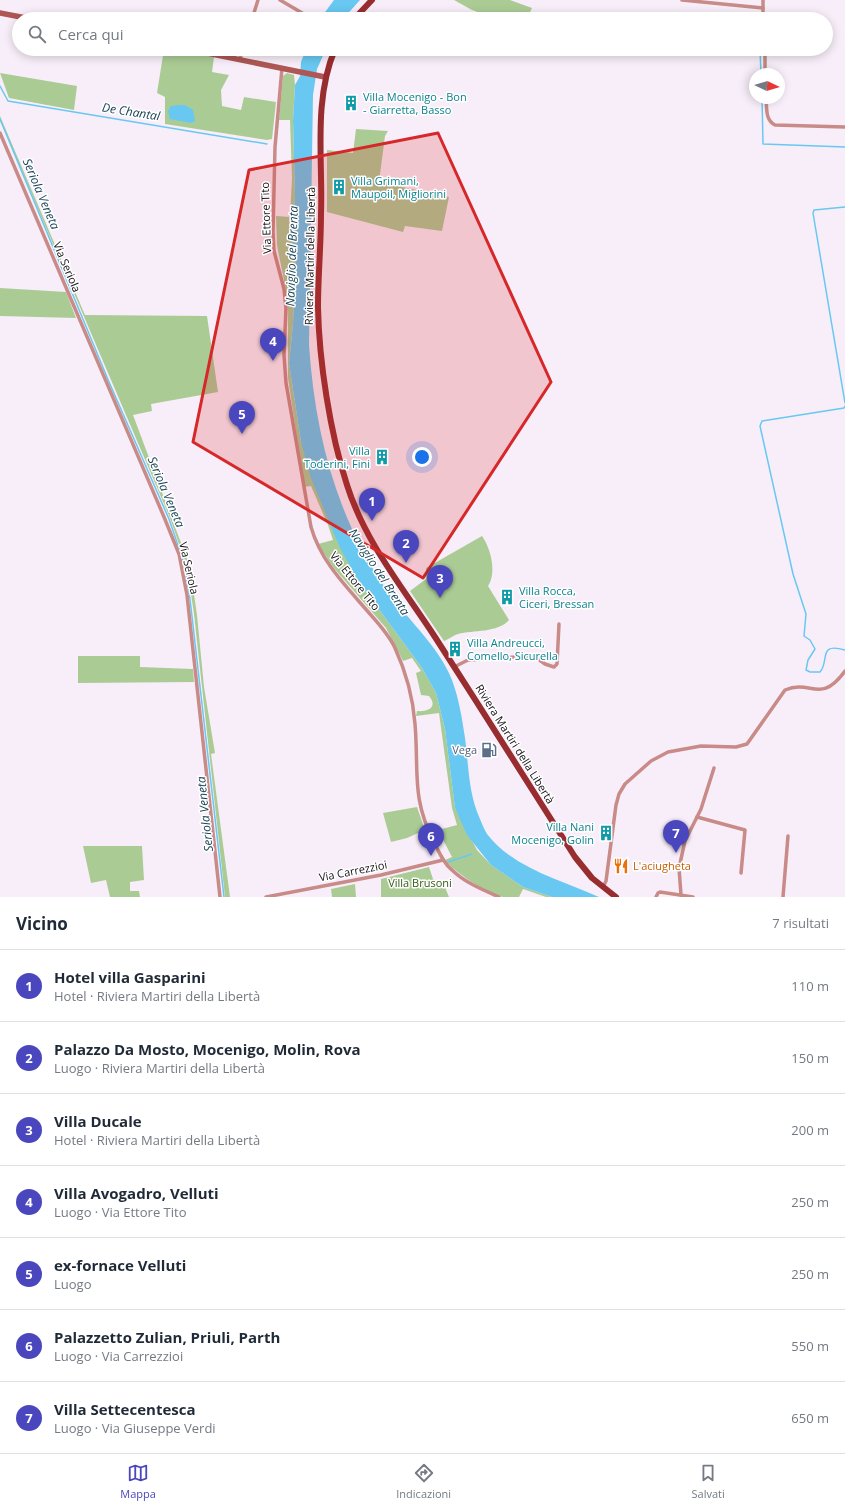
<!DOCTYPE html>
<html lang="it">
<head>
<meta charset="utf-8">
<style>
	:root { --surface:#fff; --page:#f2f2f3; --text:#1f2937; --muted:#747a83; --line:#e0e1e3; --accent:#4a47be }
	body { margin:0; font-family:"Open Sans",sans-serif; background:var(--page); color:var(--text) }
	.compass { position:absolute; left:749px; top:68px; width:36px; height:36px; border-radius:50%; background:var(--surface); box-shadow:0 2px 10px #0003; rotate:94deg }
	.you { position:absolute; left:422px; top:457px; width:14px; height:14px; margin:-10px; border:3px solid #fff; border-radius:50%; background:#1a73e8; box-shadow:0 0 0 6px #1a73e833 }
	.badge { display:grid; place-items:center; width:26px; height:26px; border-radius:50%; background:var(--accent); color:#fff; font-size:13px; font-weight:700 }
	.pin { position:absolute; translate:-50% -33px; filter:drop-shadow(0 1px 2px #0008) }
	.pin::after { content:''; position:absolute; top:21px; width:14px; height:12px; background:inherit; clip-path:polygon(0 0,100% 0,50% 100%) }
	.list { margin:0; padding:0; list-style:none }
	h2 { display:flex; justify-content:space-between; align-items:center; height:52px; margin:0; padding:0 16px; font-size:17px }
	h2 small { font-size:13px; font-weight:400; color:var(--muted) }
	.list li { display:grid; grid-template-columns:26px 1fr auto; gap:12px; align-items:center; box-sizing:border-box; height:72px; padding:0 16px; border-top:1px solid var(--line) }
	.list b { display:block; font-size:15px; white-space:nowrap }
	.list p { margin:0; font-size:13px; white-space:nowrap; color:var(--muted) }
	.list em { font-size:13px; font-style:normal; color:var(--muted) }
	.icon { flex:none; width:22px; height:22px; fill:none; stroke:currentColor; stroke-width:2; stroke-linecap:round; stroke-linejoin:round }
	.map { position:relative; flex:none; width:845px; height:897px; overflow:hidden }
	.search { position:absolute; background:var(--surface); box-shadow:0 2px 10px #0003; left:12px; right:12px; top:12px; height:44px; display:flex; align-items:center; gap:10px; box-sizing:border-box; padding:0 14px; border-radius:22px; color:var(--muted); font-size:15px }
	.sheet { height:556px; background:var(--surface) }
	nav { display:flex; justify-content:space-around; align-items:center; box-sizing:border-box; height:56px; border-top:1px solid var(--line); background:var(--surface); font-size:11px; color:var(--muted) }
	nav a { display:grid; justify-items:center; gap:2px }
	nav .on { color:var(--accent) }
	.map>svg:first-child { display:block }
</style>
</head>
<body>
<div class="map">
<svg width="845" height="897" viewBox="0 0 845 897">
	<rect width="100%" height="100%" fill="#f8eef9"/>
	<g fill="#abcb95">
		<polygon points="454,0 510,0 532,8 527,19 497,19 472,10"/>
		<polygon points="164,49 214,57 212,72 229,75 221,90 222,106 241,110 244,97 276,102 272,139 267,140 165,124 165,97 157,93"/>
		<polygon points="0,73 77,86 74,110 9,98"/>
		<path d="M287,73L294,75L295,85L293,120L295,196L293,246L296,254L293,324L289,363L301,442L359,582L422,668L436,693L445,729L455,808L477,850L491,865L523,887L552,897H546L523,889L519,897C514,897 508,897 503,897C487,893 455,873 445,860L452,857L438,830L457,825L452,808L439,713L416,716L417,711C426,712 439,708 429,696L421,695L416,673L421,671L412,658L403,661L386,628L333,567L318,544L333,540L328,525L311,486L304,487L288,378V301L277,245L276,216L290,217L292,178L290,120H279L283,76Z"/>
		<polygon points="0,116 85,315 207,316 218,392 151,404 152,411 133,415 190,567 197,615 204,687 215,753 211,754 230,897 225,897 194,614 187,567 170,518 0,120"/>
		<polygon points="356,129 388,131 385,136 379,182 449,197 442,231 405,226 403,232 327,212 327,150 353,153"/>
		<polygon points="0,288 66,292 76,318 0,316"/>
		<path d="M482,536C491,549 497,573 488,586L509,620C498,633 473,630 458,634C454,635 449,639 444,641L410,591L426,579V568Z"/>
		<polygon points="78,656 140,656 140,667 193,669 194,682 78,683"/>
		<polygon points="417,807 425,830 407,838 391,842 383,813"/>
		<polygon points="83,846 142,846 144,880 130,882 130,891 139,891 140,897 110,897 106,880 91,883"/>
		<polygon points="429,867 433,879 444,885 449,897 381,897 381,879"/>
		<polygon points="355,884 356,897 332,897 331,889"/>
	</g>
	<g fill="#68c8f1">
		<polygon points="334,0 360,0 343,19 320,19"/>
		<path d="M306,49H326L317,69L313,95L309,345C315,432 335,513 384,586C405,618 438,644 452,680C459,699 462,718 465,738C469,767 468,792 480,819C482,824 484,829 487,834C513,868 561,880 599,897H552L523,887L491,865L467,835L455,808L445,729L436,693L422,668L359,582L340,548L311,478L301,442L289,363L293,324L296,254L293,247L295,196L293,120L295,85L300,76L301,62Z"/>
		<polygon points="179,105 185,105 193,110 195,121 191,123 170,119 168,111 171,106"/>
	</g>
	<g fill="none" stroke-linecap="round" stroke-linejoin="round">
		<g stroke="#68c8f1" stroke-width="1.5">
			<polyline points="760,49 761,74"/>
			<polyline points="0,86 8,101 267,144"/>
			<polyline points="762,98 763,144 845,147"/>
			<polyline points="0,119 109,382 169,519 184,563 190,599 224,897"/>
			<polyline points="845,207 814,210 813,213 845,403"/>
			<path d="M845,406L844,408L762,421L760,426L793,574L806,614L804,636L810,640L815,649L808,660L806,670L810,672H820C830,661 817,642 845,650"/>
			<polyline points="448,862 472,854"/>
		</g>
		<g stroke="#c88b87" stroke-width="3.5">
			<polyline points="280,0 309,17"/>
			<polyline points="682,0 763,8"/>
			<polyline points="763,0 763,19"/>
			<polyline points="252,19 258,0"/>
			<polyline points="765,49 765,74"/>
			<polyline points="240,60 242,49"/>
			<path d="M282,68L275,147L273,232L274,251L284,289L286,308L284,355L286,383L311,527C321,562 346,586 370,614C379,624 389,635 395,648C406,672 413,697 415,724C419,770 411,798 434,842C439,852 443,863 452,870C464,882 483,890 499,897"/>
			<path d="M766,98C767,108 765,120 775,125L845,127"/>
			<polyline points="0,133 164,517 179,554 187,595 220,897"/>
			<polyline points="454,667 468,660 534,656 545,664 554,667 557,664 559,624"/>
			<polyline points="697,817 745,830 741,873"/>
			<path d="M603,887L606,881L616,805L619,794L625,784L651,761L668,752L701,746L736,747L747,744L785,690C812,679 820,705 845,671"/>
			<polyline points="681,895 679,868 685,841 701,809 714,768"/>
			<polyline points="266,897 381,875 443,860"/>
			<polyline points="656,897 658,893 660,892 693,897"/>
			<polyline points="783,897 788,836"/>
		</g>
		<g stroke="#ae5754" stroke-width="5.5">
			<polyline points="0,13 31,19"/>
			<polyline points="187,49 325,77"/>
		</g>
		<g stroke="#982d2f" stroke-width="6">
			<polyline points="354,19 372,0"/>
			<path d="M335,49C313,101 323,160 321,214C321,245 318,276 318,307C319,361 330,433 347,485C365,542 403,588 435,637C482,710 528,783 575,857L592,878L616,897"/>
		</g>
	</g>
	<path fill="#d62828" fill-opacity="0.2" stroke="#d62828" stroke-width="3" stroke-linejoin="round" d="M438,133L551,382L423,578L193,442L249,170Z"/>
	<defs>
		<symbol id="building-bare" viewBox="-9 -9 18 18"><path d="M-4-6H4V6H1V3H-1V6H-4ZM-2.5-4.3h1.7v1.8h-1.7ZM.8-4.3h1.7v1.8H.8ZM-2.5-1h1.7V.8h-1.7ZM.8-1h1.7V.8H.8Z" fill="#0f9aa8" stroke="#fff" stroke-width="2.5" paint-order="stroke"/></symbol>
		<symbol id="fuel-bare" viewBox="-9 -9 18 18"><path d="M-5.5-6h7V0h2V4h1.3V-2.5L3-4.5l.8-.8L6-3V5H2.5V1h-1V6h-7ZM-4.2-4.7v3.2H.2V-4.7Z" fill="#5c6f8a" stroke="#fff" stroke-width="2.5" paint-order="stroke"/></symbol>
		<symbol id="restaurant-bare" viewBox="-9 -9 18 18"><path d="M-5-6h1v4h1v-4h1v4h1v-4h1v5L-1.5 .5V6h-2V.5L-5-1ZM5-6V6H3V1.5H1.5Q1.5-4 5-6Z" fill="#e8710a" stroke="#fff" stroke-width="2.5" paint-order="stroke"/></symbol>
	</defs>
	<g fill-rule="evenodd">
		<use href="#building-bare" x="340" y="92" width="22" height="22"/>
		<use href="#building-bare" x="328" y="176" width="22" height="22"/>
		<use href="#building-bare" x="371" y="446" width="22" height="22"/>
		<use href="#building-bare" x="496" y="586" width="22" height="22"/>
		<use href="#building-bare" x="444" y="638" width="22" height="22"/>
		<use href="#fuel-bare" x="478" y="739" width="22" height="22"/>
		<use href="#building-bare" x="595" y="822" width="22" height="22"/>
		<use href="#restaurant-bare" x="610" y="855" width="22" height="22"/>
	</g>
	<g text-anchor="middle" stroke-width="3" stroke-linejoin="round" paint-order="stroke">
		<g font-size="11" fill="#0d838f" stroke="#fff" text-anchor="start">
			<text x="363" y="101">Villa Mocenigo - Bon<tspan x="363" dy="13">- Giarretta, Basso</tspan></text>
			<text x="351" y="185">Villa Grimani,<tspan x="351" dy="13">Maupoil, Migliorini</tspan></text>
			<text x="370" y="455" text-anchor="end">Villa<tspan x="370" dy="13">Toderini, Fini</tspan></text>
			<text x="519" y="595">Villa Rocca,<tspan x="519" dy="13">Ciceri, Bressan</tspan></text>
			<text x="467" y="647">Villa Andreucci,<tspan x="467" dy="13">Comello, Sicurella</tspan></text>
			<text x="594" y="831" text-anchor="end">Villa Nani<tspan x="594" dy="13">Mocenigo, Golin</tspan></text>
		</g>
		<g font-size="11" fill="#161216" stroke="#fff">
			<text transform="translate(266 218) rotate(-92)" y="4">Via Ettore Tito</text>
			<text transform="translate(310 256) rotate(-89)" y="4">Riviera Martiri della Libertà</text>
			<text transform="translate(67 267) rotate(67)" y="4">Via Seriola</text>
			<text transform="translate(189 568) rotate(77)" y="4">Via Seriola</text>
			<text transform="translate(355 581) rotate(51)" y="4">Via Ettore Tito</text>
			<text transform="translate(515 744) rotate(58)" y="4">Riviera Martiri della Libertà</text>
			<text transform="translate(353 871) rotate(-11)" y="4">Via Carrezzioi</text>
		</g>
		<g font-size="11" fill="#4e5e75" stroke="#fff" text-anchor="end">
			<text x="477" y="754">Vega</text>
		</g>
		<g font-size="11" fill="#c56008" stroke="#fff" text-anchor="start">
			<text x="633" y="870">L'aciugheta</text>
		</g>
		<g font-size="11" fill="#345a0e" stroke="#fff">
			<text x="420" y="887">Villa Brusoni</text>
		</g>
		<g font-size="12" font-style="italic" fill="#184254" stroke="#fff">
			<text transform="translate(131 112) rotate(9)" y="4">De Chantal</text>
			<text transform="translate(41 194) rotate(67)" y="4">Seriola Veneta</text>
			<text transform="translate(292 256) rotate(-88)" y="4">Naviglio del Brenta</text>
			<text transform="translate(166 492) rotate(67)" y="4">Seriola Veneta</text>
			<text transform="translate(379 572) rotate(57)" y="4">Naviglio del Brenta</text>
			<text transform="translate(205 814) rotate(-96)" y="4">Seriola Veneta</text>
		</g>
	</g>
</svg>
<svg class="compass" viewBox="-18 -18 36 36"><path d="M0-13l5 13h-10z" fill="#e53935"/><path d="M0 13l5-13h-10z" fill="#747a83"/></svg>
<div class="you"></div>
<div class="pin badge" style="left:372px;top:521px">1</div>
<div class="pin badge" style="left:406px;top:563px">2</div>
<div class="pin badge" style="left:440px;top:598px">3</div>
<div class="pin badge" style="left:273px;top:361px">4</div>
<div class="pin badge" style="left:242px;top:434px">5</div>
<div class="pin badge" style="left:431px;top:856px">6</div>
<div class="pin badge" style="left:676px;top:853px">7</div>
<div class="search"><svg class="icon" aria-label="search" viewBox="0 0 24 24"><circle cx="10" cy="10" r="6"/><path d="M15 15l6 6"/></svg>Cerca qui</div>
</div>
<section class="sheet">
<h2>Vicino<small>7 risultati</small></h2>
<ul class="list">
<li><span class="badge">1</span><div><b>Hotel villa Gasparini</b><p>Hotel · Riviera Martiri della Libertà</p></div><em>110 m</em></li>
<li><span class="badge">2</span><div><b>Palazzo Da Mosto, Mocenigo, Molin, Rova</b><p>Luogo · Riviera Martiri della Libertà</p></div><em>150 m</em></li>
<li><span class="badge">3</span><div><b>Villa Ducale</b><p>Hotel · Riviera Martiri della Libertà</p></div><em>200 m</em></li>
<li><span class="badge">4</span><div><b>Villa Avogadro, Velluti</b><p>Luogo · Via Ettore Tito</p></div><em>250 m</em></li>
<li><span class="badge">5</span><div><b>ex-fornace Velluti</b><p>Luogo</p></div><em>250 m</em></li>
<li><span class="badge">6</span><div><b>Palazzetto Zulian, Priuli, Parth</b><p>Luogo · Via Carrezzioi</p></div><em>550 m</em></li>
<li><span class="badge">7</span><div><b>Villa Settecentesca</b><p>Luogo · Via Giuseppe Verdi</p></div><em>650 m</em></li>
</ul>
</section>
<nav>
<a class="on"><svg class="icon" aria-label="map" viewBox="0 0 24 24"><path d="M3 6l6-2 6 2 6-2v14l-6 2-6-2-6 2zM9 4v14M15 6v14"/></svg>Mappa</a>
<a><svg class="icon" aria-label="directions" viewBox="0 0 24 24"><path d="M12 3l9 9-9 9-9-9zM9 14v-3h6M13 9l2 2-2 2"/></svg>Indicazioni</a>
<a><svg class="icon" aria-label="saved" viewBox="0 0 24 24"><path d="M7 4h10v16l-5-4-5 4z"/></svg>Salvati</a>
</nav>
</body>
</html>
